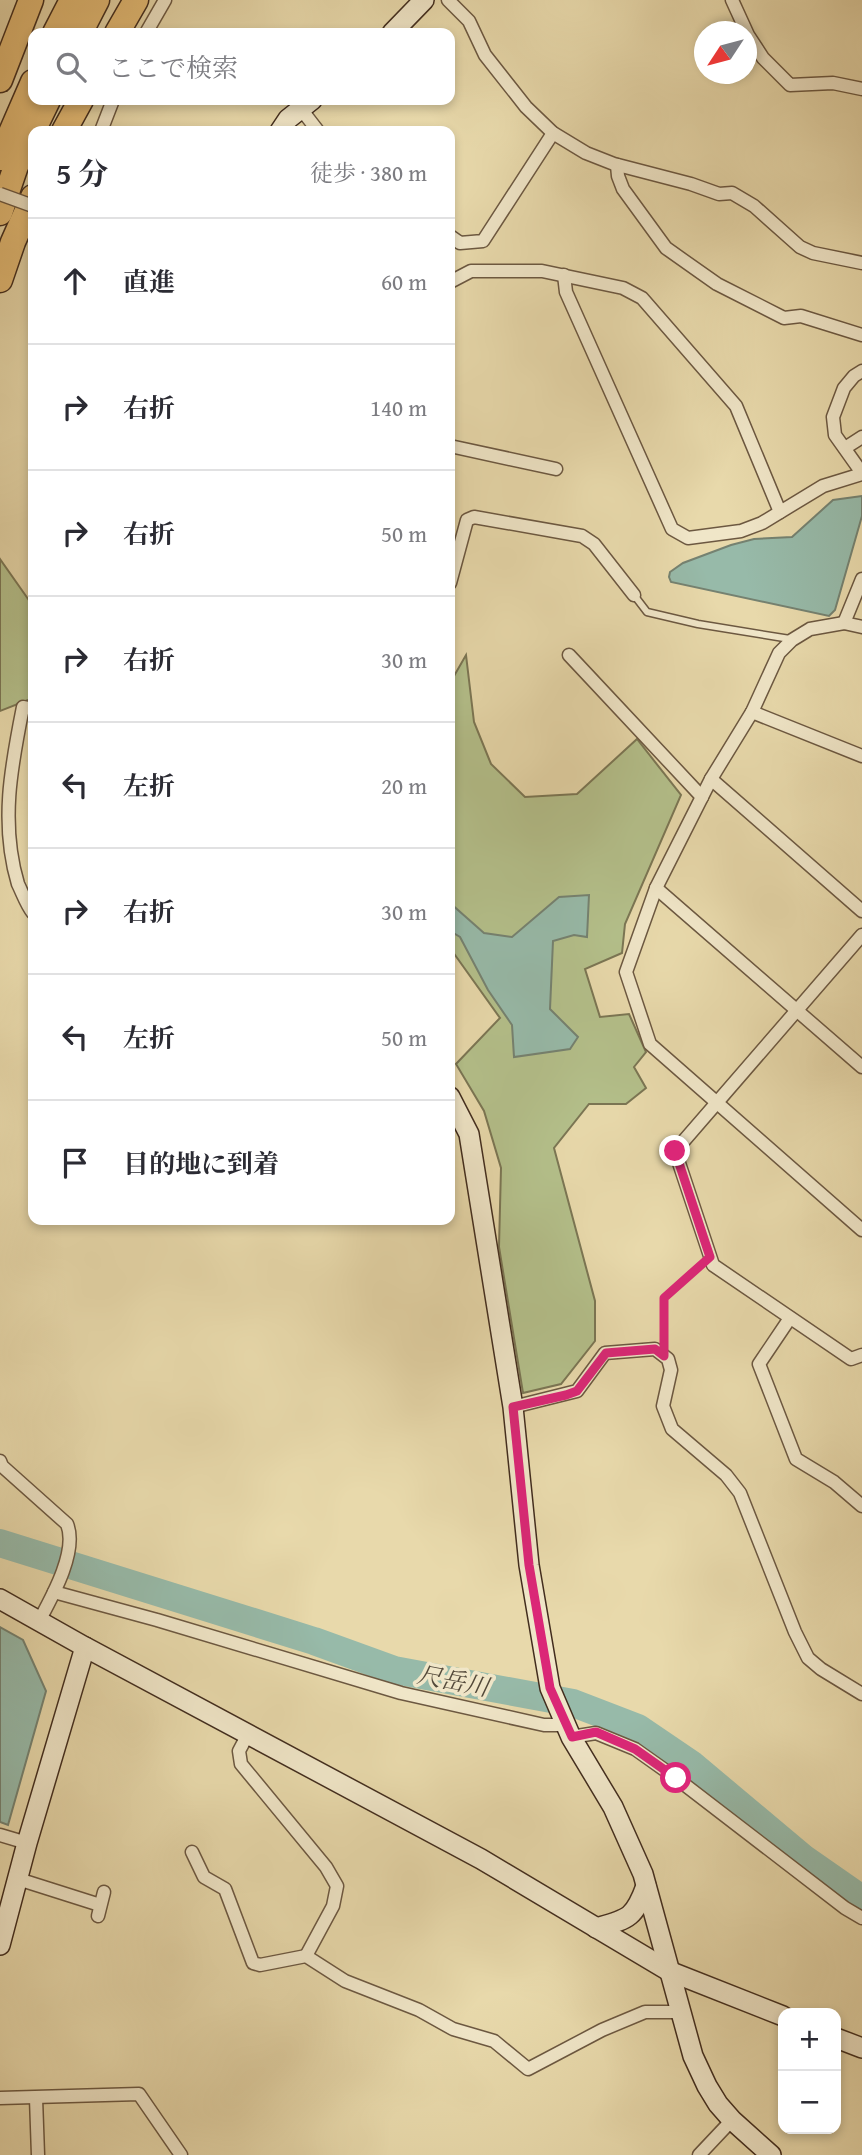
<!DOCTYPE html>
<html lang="ja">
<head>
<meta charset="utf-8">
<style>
	:root { --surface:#fff; --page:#f2f2f3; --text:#2b2b33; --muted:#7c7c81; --line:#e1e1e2 }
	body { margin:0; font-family:"Gentium Book Plus","Noto Serif JP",serif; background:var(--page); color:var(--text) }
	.controls { position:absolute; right:21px; bottom:21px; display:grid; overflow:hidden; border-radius:14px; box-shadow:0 4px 10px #0003 }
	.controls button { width:63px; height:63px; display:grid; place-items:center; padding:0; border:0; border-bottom:2px solid var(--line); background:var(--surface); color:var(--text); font:35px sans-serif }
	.compass { position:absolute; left:694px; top:21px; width:63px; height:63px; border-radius:50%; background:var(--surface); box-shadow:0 4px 10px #0003; rotate:234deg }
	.stop { position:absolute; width:21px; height:21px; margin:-16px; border:5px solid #db2777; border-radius:50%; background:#fff }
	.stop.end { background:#db2777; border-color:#fff; box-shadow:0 2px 7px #0008 }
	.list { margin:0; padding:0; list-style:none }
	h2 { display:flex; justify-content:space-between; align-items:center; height:91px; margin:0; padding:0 28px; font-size:30px }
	h2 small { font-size:23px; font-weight:400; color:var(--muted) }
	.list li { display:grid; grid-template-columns:46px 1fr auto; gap:21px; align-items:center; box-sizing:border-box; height:126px; padding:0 28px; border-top:2px solid var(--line) }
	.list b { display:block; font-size:26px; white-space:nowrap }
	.list em { font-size:23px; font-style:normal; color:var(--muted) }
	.icon { flex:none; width:38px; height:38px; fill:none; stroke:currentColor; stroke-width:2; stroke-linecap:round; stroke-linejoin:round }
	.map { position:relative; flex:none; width:862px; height:2155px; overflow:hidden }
	.search { position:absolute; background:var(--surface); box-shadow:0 4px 10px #0003; left:28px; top:28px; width:427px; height:77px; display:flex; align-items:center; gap:18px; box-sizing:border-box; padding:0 24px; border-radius:14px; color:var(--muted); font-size:26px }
	.panel { position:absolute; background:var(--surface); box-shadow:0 4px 10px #0003; left:28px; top:126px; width:427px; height:1099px; border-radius:14px }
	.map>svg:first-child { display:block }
</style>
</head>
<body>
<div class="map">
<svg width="862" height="2155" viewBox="0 0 862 2155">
	<rect width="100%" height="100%" fill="#e8d9ab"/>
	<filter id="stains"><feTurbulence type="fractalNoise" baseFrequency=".00286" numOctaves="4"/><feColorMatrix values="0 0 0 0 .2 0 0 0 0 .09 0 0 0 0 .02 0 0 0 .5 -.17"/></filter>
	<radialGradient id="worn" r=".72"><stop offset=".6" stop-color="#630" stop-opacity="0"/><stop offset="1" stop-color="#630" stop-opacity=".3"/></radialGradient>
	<g fill="#b4c08b" stroke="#7b7654" stroke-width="2">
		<polygon points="0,559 33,606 33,698 0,711"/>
		<polygon points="466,655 474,722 491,764 525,797 577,794 637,739 681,795 625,924 622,953 585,969 600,1017 629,1014 646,1052 634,1067 646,1088 626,1104 589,1104 554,1148 595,1301 595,1341 561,1384 523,1393 499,1247 501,1168 484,1111 456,1064 500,1018 450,948 450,683"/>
	</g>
	<g fill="#97baa9" stroke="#758271" stroke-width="2">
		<polygon points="862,496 862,516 835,610 829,616 671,582 669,577 670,572 683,563 731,545 754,539 792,537 833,500"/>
		<polygon points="589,895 587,937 574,935 553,941 550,1009 578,1037 570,1049 514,1057 512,1025 488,990 460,937 450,931 450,903 484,933 512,937 559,897"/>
		<polygon points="0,1627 23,1640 46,1691 8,1825 0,1822"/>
	</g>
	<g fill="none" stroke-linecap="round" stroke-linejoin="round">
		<polyline stroke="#97baa9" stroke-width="28" points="0,1543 314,1641 394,1670 573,1703 638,1728 691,1764 803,1858 862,1899"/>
		<defs>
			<polyline id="lane" points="634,595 647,612 698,624 790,639"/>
			<g id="street">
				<polyline points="448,0 469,21 485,55 526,107 553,133 586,153 614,164 691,184 719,194 732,193 754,206 800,247 813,253 862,263"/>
				<polyline points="732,0 748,35 763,58 790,85 833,83 862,89"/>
				<polyline points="146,33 165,0"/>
				<polyline points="301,109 318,131"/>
				<polyline points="101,131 113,100"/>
				<polyline points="617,165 618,176 623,189 666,248 717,284 784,318 801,316 862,335"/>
				<polyline points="450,236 460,243 483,241 553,133"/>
				<polyline points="564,275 566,292 672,529 688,538 741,531 762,523 823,486 862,474"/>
				<polyline points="450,282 471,271 542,271 623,288 642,298 736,406 780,512"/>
				<polyline points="862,371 854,376 844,388 833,417 835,435 862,473"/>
				<polyline points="450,446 556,469"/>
				<polyline points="845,448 862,437"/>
				<polyline points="450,583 467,520 474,517 582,536 594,544 634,595"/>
				<polyline points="844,623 862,579"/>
				<polyline points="862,627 844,623 810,629 792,640 779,653 752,712 711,779 656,888 626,972 650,1044 862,1230"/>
				<polyline points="569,655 702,797"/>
				<path d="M33,709L23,707C11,767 0,824 18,884C23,894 26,904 33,913"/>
				<polyline points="752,712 862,756"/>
				<polyline points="711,779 862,911"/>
				<polyline points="656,888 862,1067"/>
				<polyline points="862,935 675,1151 713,1265 851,1359 862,1355"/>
				<polyline points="790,1318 759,1364 796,1459 834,1482 862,1506"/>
				<polyline points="513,1407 577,1391 605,1353 655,1349 668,1359 671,1370 663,1406 672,1429 726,1475 740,1493 795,1632 808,1658 821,1669 862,1694"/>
				<path d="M0,1461L2,1466L67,1524C78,1551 52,1597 39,1621"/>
				<polyline points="54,1592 157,1620 401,1693 544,1725 566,1725"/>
				<polyline points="248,1734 239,1751 241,1764 326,1867 337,1886 333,1906 306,1956"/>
				<polyline points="571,1737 596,1733 635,1749 676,1778 845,1908 862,1918"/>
				<polyline points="0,1835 27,1843"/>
				<polyline points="192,1852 204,1877 225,1889 253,1963 260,1965 306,1956 345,1981 419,2010 453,2029 494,2041 528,2069 602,2030 645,2012 681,2012"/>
				<polyline points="18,1879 100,1905"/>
				<polyline points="98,1916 104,1892"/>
				<polyline points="0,2098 139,2094 181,2155"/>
				<polyline points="36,2098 38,2155"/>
				<polyline points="699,2155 732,2120"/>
			</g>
			<g id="secondary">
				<polyline points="392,33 424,0"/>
				<polyline points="280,131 288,119 312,100"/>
				<polyline points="450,1097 469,1134 513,1407 529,1565 550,1688 571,1737 613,1807 643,1874 693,2056 707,2086 718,2104 732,2120 771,2155"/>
				<polyline points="0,1599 85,1647 481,1859 669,1971 783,2016"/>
				<path d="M596,1928C628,1919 634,1919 646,1886"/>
				<polyline points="0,1945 27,1843 85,1647"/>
				<polyline points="836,2038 862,2048"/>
			</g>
			<g id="highway">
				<polyline points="55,33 72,0"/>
				<polyline points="80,33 97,0"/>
				<polyline points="117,33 136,0"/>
				<polyline points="0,80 31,0"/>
				<polyline points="64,131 81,100"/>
				<polyline points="0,158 33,82"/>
				<polyline points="0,213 16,166 48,100"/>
				<polyline points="0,280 13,242 33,197"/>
			</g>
		</defs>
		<use href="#lane" stroke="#6c5841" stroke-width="9"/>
		<use href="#street" stroke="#6c5841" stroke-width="15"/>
		<use href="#secondary" stroke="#422d1e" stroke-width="22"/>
		<use href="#highway" stroke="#422d1e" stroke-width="27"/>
		<polyline stroke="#422d1e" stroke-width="2.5" stroke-dasharray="2 3.5" stroke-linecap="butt" points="664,1338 664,1298 700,1267"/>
		<use href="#lane" stroke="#f0e6c8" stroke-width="6"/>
		<use href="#street" stroke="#f0e6c8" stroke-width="12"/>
		<use href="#secondary" stroke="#f0e6c8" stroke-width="19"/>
		<use href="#highway" stroke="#e4bc76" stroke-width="24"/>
		<defs>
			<polyline id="street-bridge" points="0,194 33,206"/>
		</defs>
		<use href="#street-bridge" stroke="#6c5841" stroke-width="15" stroke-linecap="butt"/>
		<use href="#street-bridge" stroke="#f0e6c8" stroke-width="12"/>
	</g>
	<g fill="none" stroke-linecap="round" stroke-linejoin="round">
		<polyline stroke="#db2777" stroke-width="9" points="675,1151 710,1257 664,1298 664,1356 655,1349 606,1353 577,1391 566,1395 513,1407 529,1565 550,1688 572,1737 596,1732 635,1749 676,1778"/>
	</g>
	<g text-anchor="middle" stroke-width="7" stroke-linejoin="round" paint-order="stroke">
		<g font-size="24" font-style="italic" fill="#53493a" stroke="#f0e6c8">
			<text transform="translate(453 1681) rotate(11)" y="8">尺岳川</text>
		</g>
	</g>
	<rect width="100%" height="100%" filter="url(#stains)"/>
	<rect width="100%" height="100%" fill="url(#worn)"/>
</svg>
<div class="controls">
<button>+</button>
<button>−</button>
</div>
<svg class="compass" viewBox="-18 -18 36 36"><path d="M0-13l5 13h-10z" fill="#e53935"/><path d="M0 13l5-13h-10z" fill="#7c7c81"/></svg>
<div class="stop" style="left:676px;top:1778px"></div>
<div class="stop end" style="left:675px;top:1151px"></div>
<div class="search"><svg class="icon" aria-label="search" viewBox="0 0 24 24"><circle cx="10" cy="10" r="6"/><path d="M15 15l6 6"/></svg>ここで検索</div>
<section class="panel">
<h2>5 分<small>徒歩 · 380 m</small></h2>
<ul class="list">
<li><svg class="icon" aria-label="ahead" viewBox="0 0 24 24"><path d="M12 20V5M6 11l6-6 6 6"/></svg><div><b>直進</b></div><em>60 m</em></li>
<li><svg class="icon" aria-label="right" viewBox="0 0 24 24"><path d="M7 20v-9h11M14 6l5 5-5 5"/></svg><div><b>右折</b></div><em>140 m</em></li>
<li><svg class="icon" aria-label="right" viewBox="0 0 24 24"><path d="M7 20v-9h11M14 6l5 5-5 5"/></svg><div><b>右折</b></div><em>50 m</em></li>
<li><svg class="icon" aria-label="right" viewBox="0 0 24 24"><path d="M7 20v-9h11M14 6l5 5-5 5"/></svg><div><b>右折</b></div><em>30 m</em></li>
<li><svg class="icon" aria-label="left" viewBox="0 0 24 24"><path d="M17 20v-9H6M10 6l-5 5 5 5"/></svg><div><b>左折</b></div><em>20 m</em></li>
<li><svg class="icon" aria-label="right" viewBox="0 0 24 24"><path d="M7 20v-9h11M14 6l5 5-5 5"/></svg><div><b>右折</b></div><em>30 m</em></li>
<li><svg class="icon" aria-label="left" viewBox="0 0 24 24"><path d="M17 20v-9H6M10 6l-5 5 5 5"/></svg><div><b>左折</b></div><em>50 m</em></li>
<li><svg class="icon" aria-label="arrive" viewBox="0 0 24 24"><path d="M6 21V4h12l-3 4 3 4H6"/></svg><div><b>目的地に到着</b></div></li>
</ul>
</section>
</div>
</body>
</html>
